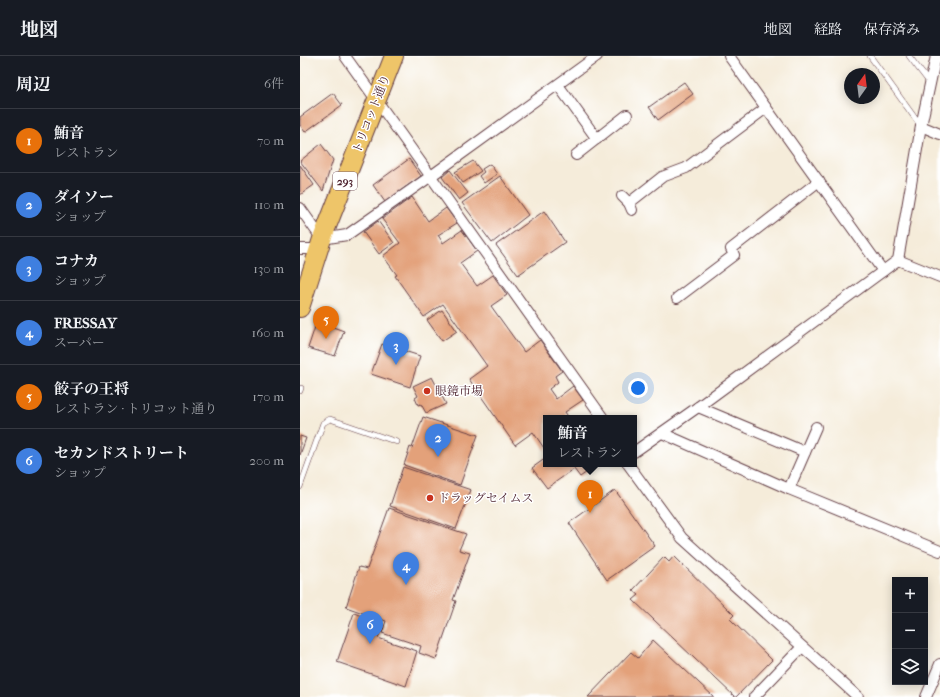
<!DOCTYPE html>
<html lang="ja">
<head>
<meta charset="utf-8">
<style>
	:root { --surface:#171b24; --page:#20242c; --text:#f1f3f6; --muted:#9ea1a6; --line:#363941; --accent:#c8321e }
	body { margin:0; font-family:"IM FELL French Canon","Noto Serif JP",serif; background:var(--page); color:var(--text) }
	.controls { position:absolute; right:12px; bottom:12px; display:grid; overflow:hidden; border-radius:0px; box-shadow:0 2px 10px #0003 }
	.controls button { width:36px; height:36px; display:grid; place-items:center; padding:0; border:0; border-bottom:1px solid var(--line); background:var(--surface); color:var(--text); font:20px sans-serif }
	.compass { position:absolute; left:544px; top:12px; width:36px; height:36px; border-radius:50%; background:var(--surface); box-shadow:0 2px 10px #0003; rotate:14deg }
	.you { position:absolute; left:338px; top:332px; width:14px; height:14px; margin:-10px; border:3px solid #fff; border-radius:50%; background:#1a73e8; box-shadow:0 0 0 6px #1a73e833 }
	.badge { display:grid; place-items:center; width:26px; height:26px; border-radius:50%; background:var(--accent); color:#fff; font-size:13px; font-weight:700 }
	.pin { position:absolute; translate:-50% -33px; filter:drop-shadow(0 1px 2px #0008) }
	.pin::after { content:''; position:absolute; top:21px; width:14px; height:12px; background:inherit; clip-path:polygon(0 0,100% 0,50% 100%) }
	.popup { position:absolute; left:243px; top:359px; width:94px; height:52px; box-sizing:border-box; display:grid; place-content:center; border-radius:0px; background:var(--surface); filter:drop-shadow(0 1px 3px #0005); font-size:13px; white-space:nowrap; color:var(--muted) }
	.popup b { font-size:15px; color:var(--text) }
	.popup::after { content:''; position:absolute; left:50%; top:100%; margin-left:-8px; border:8px solid transparent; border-top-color:var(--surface) }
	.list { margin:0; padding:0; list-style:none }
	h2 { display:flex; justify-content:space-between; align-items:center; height:52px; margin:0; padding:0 16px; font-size:17px }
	h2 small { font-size:13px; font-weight:400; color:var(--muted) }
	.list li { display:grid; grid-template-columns:26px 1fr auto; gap:12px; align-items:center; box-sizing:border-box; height:64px; padding:0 16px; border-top:1px solid var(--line) }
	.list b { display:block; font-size:15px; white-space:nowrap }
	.list p { margin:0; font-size:13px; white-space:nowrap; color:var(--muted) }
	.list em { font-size:13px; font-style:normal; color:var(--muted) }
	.icon { flex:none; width:22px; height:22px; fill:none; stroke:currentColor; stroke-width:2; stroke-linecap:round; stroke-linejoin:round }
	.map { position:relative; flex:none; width:640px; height:641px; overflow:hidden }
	header { display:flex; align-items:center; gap:24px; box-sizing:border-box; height:56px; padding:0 20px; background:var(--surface); border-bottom:1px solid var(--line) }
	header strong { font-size:19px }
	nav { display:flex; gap:22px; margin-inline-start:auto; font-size:14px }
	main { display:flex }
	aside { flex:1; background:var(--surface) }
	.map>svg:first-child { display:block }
</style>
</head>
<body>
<header>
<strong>地図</strong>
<nav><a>地図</a><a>経路</a><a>保存済み</a></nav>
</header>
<main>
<aside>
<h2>周辺<small>6件</small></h2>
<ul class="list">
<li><span class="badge" style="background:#e8710a">1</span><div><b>鮪音</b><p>レストラン</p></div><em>70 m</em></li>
<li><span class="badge" style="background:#3f7fe0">2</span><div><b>ダイソー</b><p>ショップ</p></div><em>110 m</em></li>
<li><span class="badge" style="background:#3f7fe0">3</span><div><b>コナカ</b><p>ショップ</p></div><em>130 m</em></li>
<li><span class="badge" style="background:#3f7fe0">4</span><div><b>FRESSAY</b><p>スーパー</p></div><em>160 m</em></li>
<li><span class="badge" style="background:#e8710a">5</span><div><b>餃子の王将</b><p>レストラン · トリコット通り</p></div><em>170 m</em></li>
<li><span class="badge" style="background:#3f7fe0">6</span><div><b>セカンドストリート</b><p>ショップ</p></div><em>200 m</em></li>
</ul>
</aside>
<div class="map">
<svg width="640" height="641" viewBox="0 0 640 641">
	<rect width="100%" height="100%" fill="#fff"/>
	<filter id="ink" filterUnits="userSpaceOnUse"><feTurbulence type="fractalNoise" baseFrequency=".025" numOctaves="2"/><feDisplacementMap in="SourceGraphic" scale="8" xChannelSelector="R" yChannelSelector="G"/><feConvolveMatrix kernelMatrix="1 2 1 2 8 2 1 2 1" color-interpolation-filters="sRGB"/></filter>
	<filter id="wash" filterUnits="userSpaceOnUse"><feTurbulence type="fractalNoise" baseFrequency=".012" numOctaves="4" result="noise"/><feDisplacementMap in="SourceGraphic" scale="16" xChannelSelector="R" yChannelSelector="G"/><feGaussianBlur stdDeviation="0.9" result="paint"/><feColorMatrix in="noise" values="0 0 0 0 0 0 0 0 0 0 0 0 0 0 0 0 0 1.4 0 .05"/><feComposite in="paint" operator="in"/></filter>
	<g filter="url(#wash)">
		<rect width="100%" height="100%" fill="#f5ecda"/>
		<g id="blocks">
			<g fill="#e3a17a">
				<polygon points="384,26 393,38 358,64 349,51"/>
				<polygon points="33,37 42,49 5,76 0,69 0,61"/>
				<polygon points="21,88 33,104 23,135 0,105"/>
				<polygon points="109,103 121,120 85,146 73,129"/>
				<polygon points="173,105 181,115 163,127 155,116"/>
				<polygon points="190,108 197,118 184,127 179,120 184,116 182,113"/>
				<polygon points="0,109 14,129 0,139"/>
				<polygon points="150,114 168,137 159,144 142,121"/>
				<polygon points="200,120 228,159 192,187 162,147"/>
				<polygon points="112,141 128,165 146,152 157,167 138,179 143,187 162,174 177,195 160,207 177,230 193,219 207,239 191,250 224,296 240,284 262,315 255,320 258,326 249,333 256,343 273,330 283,344 265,356 269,362 246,362 246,395 233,376 215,389 169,323 187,310 143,248 124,261 95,220 97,219 83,200 100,187 82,163"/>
				<polygon points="244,155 265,186 218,219 196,189"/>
				<polygon points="78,165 94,187 79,198 63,176"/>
				<polygon points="142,254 157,275 142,285 127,264"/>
				<polygon points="18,262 31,266 30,270 44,275 35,300 8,292"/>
				<polygon points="82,288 120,300 110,331 71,318"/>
				<polygon points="132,321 146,348 126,357 121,348 118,349 115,342 118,340 113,330"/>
				<polygon points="123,361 178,379 160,429 104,409 110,391 112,392"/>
				<polygon points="0,380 6,382 0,399"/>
				<polygon points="246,402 246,408 298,408 280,421 274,413 247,432 232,412"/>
				<polygon points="103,411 171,434 156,473 90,450"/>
				<polygon points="315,434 355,490 307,524 269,467"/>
				<polygon points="89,452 166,478 159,494 170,497 153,544 156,545 136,603 119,597 121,590 82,577 86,565 46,551 59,511 67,513"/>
				<polygon points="374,500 434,559 430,563 472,604 436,641 435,641 333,544 339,539 333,534 364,501 369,506"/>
				<polygon points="54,557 83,568 78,582 117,595 106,630 37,606"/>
				<polygon points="353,584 414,641 288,641 331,596 338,602"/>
			</g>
		</g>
	</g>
	<g filter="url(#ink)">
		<use href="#blocks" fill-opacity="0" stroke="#643e45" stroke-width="1"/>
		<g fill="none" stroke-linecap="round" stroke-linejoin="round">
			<defs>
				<g id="lane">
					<polyline points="570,0 620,69"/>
					<polyline points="609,0 629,26"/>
					<polyline points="0,335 1,332"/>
					<polyline points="0,431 23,367 30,363 97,386"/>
				</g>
				<g id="street">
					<polyline points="45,0 303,362"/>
					<polyline points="429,0 583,215"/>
					<polyline points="258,29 297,83"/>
					<polyline points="621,70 640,78"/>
					<polyline points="276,99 327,59"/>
					<polyline points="322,140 329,147 332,154"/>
					<polyline points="329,147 362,121 386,112 466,52"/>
					<polyline points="0,152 22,183 47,179 131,120 297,0"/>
					<polyline points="0,193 19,193"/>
					<polyline points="598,204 640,221"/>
					<polyline points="377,242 434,199 431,193 519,125"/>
					<polyline points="398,351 505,396"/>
					<polyline points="362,377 489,433 640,495"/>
					<polyline points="334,396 398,351 598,204 621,70 636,0"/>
					<polyline points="328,408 382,482 558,641"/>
					<polyline points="489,433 516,371"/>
					<polyline points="454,641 502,591"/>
					<polyline points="626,641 640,608"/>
				</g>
				<polyline id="highway" points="0,252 22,183 94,0"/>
			</defs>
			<use href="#lane" stroke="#643e45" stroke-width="6"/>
			<use href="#street" stroke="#643e45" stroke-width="12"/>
			<use href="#highway" stroke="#643e45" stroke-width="20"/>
			<use href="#lane" stroke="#fff" stroke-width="5"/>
			<use href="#street" stroke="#fff" stroke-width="10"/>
			<use href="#highway" stroke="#eec569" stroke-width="18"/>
		</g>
	</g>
	<g fill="#c8321e" stroke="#fff" stroke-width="1.5">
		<circle cx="127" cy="335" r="4"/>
		<circle cx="130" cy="442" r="4"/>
	</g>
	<g text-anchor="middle" stroke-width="3" stroke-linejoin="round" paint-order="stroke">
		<rect fill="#fff" stroke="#80626b" stroke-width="1" x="33" y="116" width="24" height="18" rx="3"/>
		<g font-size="11" font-weight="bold" fill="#4a1f2b">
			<text x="45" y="129">293</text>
		</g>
		<g font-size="12" fill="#4a1f2b" stroke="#fff">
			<text transform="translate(71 58) rotate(-69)" y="4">トリコット通り</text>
		</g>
		<g font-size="12" fill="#4a1f2b" stroke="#fff" text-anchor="start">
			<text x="135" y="339">眼鏡市場</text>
			<text x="138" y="446">ドラッグセイムス</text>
		</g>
	</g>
</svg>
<div class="controls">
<button>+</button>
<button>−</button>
<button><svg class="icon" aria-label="layers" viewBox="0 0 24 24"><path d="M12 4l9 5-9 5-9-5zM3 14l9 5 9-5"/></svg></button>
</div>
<svg class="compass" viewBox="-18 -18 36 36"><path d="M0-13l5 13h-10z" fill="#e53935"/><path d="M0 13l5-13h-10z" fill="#9ea1a6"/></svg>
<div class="you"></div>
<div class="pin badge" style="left:290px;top:457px;background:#e8710a">1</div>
<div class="popup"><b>鮪音</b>レストラン</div>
<div class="pin badge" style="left:138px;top:401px;background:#3f7fe0">2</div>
<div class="pin badge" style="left:96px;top:309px;background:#3f7fe0">3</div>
<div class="pin badge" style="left:106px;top:529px;background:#3f7fe0">4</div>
<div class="pin badge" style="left:26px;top:283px;background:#e8710a">5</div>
<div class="pin badge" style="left:70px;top:588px;background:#3f7fe0">6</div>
</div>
</main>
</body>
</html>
